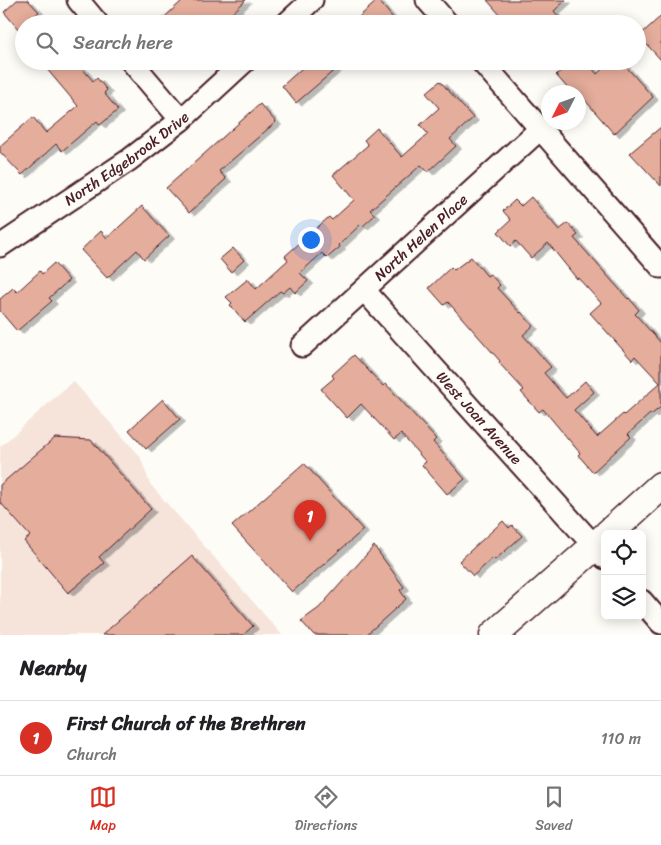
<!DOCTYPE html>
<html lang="en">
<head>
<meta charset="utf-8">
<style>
	:root { --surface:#fff; --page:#f6f6f6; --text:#202124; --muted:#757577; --line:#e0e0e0; --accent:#d93025 }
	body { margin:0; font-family:Sriracha,sans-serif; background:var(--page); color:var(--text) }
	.controls { position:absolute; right:15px; bottom:15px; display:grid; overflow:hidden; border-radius:8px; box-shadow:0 2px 12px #0003 }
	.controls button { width:45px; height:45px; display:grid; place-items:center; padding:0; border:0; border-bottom:1px solid var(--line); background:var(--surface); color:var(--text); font:25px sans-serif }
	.compass { position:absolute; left:541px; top:85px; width:45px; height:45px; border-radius:50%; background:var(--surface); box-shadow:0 2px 12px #0003; rotate:228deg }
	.you { position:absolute; left:310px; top:239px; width:18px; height:18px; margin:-12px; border:4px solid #fff; border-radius:50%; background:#1a73e8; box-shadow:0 0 0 8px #1a73e833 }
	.badge { display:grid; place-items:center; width:32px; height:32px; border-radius:50%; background:var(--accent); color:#fff; font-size:16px; font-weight:700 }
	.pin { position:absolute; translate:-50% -41px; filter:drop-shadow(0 1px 2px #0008) }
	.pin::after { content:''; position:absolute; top:26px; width:18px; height:15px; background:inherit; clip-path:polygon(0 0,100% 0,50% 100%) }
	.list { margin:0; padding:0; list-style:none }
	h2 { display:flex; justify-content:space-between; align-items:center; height:65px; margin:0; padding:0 20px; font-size:21px }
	h2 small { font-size:16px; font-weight:400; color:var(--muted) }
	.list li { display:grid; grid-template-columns:32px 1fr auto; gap:15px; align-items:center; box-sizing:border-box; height:75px; padding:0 20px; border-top:1px solid var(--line) }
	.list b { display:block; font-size:19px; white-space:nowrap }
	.list p { margin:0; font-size:16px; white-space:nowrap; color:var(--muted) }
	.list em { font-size:16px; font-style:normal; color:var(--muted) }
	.icon { flex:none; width:28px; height:28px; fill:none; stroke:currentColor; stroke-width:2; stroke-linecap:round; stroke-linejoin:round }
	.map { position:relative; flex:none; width:661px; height:635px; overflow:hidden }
	.search { position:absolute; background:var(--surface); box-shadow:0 2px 12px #0003; left:15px; right:15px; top:15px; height:55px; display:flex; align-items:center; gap:12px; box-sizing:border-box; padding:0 18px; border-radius:28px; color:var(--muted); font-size:19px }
	.sheet { height:140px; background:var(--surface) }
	nav { display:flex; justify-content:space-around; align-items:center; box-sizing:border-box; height:70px; border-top:1px solid var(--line); background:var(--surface); font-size:14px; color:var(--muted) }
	nav a { display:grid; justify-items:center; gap:2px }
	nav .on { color:var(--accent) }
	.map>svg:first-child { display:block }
</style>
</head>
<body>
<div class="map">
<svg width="661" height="635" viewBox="0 0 661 635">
	<defs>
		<filter id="shadow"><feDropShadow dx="5.5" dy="3" stdDeviation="0" flood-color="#0004"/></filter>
	</defs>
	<rect width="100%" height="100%" fill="#fdfcf7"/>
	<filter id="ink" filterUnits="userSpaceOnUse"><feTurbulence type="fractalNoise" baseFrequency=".02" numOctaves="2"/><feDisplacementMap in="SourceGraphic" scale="10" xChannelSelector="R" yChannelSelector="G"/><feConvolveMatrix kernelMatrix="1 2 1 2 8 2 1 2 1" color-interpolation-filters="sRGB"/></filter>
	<g filter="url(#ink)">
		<polygon fill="#f6e4db" points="73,381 140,456 150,484 282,635 0,635 0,447"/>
		<g fill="#e5ad9b" stroke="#4a1f2b" filter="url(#shadow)">
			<polygon points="17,0 28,0 39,12 26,24 24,24 24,25 19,30 4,12"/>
			<polygon points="183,0 246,0 221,24 157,24"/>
			<polygon points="378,0 398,24 351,24"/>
			<polygon points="487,0 566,0 554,11 565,24 508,24"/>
			<polygon points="661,16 661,60 639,36"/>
			<polygon points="40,61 76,61 93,81 97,78 107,90 104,93 118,110 100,125 97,121 62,151 56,144 22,175 0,152 0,146 33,117 46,133 78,106"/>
			<polygon points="310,61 345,61 296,103 282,86"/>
			<polygon points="572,61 586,61 597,74 611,61 621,61 653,97 614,134 578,92 571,92 556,75"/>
			<polygon points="440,81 473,118 450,139 456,146 428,172 421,165 370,210 375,215 363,226 361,224 339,245 340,247 327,258 322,253 300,273 308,281 295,293 290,287 283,293 280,291 245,322 230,305 232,303 226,297 248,279 256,289 288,260 285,256 329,217 332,220 354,200 333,175 368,145 364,140 377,128 402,157 428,134 420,125 439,108 426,93"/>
			<polygon points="260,104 276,122 219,171 226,179 189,213 166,188"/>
			<polygon points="661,127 661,186 630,153"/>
			<polygon points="531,197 559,230 568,223 578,235 574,238 628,299 629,298 639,310 635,314 661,343 661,407 652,414 651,413 628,434 631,437 593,472 578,455 580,453 543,409 539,412 521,392 524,390 499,363 500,361 448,302 444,305 429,288 451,267 454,270 471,257 487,276 490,274 500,285 497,288 520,313 521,312 533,326 523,335 551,367 544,373 566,398 585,381 594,392 574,410 597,437 623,414 624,415 660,383 635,356 632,360 590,313 601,303 578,278 577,279 548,243 531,258 516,241 510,246 498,232 511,220 503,211 515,200 521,206"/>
			<polygon points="142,206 169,236 144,259 137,250 107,278 81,250 101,231 107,238"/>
			<polygon points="233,248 244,260 231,272 220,259"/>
			<polygon points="54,263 69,280 49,298 52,301 17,331 0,311 0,299 13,288 17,292 40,271 42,274"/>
			<polygon points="354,355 383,386 386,384 436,439 433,442 465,479 447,494 422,465 426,462 401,434 394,440 361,404 347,418 321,389 334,378 332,375"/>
			<polygon points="163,399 180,419 146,449 129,430"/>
			<polygon points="55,438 91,440 151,509 99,557 104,563 68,593 24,541 30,536 0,502 0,485"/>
			<polygon points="304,463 363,530 292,592 232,526"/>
			<polygon points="503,521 509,528 512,525 522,536 495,560 493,558 473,576 459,561"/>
			<polygon points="374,546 404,587 400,590 406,599 366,635 314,635 301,621 319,608"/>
			<polygon points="192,556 253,626 243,635 102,635"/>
		</g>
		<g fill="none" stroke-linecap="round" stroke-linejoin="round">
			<defs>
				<g id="street">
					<polyline points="78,0 98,24"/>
					<polyline points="427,0 448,24"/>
					<polyline points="286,24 312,0"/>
					<polyline points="131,61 181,120"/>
					<polyline points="481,61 661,267"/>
					<path id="s1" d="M0,246L129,160L181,120L245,61"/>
					<path id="s2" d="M364,290L605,558"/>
					<path id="s3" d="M302,346L540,129"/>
					<polyline points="642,601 661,623"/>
				</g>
				<g id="secondary">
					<polyline points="608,534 661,486"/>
					<polyline points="494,635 605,537"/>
				</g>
			</defs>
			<use href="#street" stroke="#4a1f2b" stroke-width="25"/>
			<use href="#secondary" stroke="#4a1f2b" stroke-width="31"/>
			<use href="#street" stroke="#fdfcf7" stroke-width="21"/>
			<use href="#secondary" stroke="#fdfcf7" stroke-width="28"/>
		</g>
	</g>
	<g text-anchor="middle" stroke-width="5" stroke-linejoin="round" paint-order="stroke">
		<g font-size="15" fill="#4a1f2b" stroke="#fdfcf7">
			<text dy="5" stroke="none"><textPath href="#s1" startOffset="154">North Edgebrook Drive</textPath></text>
			<text dy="5" stroke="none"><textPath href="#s3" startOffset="161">North Helen Place</textPath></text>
			<text dy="5" stroke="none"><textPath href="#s2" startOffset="172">West Joan Avenue</textPath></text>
		</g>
	</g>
</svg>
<div class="controls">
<button><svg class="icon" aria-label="locate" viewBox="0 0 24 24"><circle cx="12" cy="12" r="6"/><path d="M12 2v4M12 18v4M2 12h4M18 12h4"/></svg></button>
<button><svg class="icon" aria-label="layers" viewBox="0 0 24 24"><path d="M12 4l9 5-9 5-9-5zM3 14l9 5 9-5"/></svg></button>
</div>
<svg class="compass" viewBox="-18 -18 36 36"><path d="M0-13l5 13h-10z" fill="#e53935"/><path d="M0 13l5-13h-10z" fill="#757577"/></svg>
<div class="you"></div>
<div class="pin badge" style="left:310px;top:541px">1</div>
<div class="search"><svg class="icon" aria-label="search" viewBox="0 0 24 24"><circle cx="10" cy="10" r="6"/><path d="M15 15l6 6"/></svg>Search here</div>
</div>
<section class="sheet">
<h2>Nearby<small></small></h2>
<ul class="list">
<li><span class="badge">1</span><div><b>First Church of the Brethren</b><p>Church</p></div><em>110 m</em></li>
</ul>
</section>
<nav>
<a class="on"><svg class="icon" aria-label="map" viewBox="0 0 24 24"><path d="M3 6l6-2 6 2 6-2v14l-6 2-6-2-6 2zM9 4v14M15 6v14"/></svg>Map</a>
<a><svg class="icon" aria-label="directions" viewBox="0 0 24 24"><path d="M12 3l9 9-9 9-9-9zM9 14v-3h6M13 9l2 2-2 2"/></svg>Directions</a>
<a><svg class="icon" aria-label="saved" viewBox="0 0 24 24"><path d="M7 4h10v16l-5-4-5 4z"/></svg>Saved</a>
</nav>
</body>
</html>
